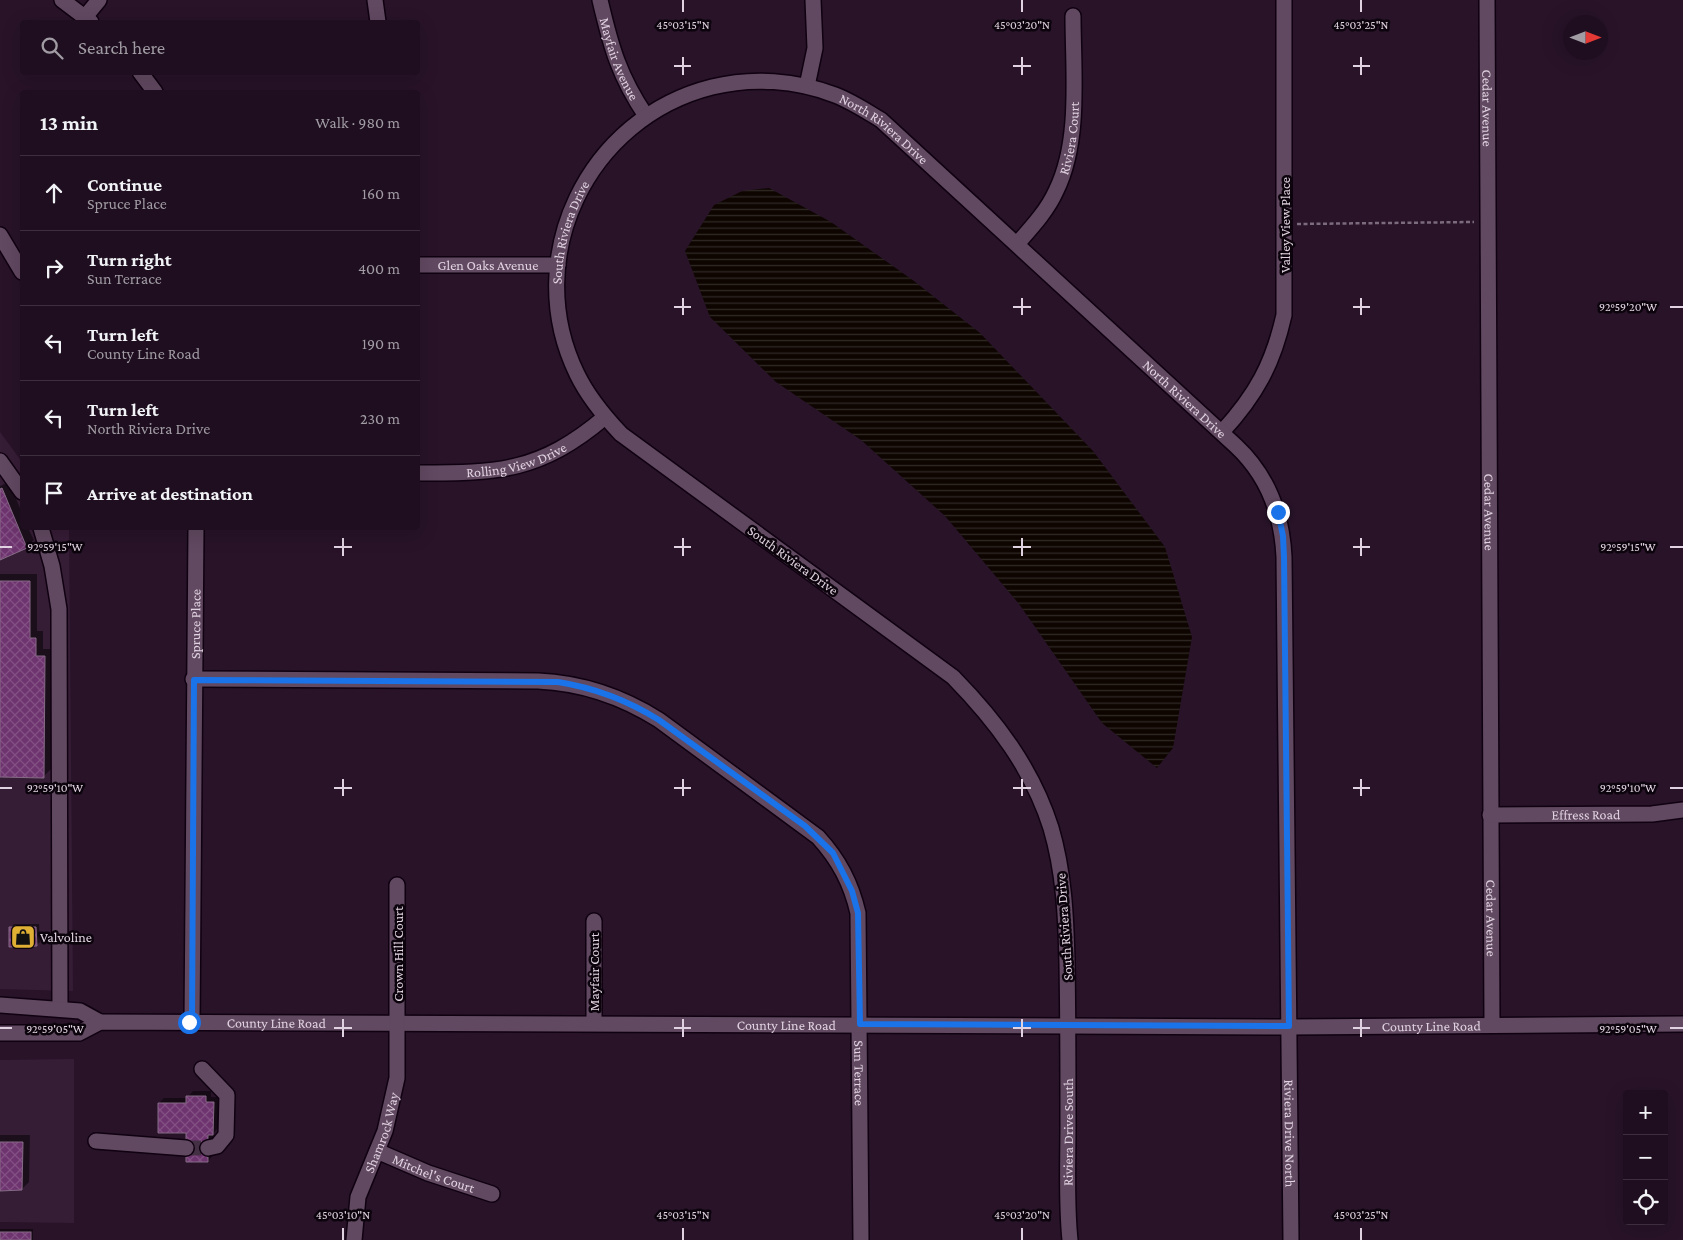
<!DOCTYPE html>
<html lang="en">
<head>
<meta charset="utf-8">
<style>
	:root { --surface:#1e0e1f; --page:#2b1c2c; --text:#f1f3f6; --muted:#a19ca4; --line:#3c2e3d }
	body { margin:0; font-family:"Crimson Pro",serif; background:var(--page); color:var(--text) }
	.controls { position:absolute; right:15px; bottom:15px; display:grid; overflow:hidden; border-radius:5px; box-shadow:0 5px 20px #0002 }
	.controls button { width:45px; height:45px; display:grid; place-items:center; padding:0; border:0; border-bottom:1px solid var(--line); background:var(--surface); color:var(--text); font:25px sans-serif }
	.compass { position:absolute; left:1563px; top:15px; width:45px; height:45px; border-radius:50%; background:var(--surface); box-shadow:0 5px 20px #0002; rotate:90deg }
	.stop { position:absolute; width:15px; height:15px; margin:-11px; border:4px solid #1a73e8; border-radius:50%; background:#fff }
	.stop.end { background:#1a73e8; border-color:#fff; box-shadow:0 1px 5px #0008 }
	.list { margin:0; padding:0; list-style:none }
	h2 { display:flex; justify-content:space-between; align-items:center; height:65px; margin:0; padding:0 20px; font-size:21px }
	h2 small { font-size:16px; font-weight:400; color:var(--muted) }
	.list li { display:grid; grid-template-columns:32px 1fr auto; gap:15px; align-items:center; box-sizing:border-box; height:75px; padding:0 20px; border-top:1px solid var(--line) }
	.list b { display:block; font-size:19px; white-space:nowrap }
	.list p { margin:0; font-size:16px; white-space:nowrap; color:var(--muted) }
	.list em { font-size:16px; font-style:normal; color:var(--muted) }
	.icon { flex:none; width:28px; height:28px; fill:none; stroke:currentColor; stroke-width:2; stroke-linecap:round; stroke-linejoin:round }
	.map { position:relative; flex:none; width:1683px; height:1240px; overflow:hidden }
	.search { position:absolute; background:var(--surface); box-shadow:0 5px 20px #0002; left:20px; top:20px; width:400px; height:55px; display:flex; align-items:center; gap:12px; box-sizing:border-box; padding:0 18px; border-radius:5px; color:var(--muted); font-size:19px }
	.panel { position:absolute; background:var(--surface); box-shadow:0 5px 20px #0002; left:20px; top:90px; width:400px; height:440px; border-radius:5px }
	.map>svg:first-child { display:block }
</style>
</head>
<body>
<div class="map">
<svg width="1683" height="1240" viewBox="0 0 1683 1240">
	<defs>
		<pattern id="water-rules" width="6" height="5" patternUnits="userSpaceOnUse" patternTransform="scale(1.25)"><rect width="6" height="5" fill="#0e0500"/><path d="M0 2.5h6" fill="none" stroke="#312925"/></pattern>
		<pattern id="building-cross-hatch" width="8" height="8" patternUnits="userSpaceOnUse" patternTransform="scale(1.25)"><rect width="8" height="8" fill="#6e346f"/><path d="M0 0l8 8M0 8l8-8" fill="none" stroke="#825083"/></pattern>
	</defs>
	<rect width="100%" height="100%" fill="#281329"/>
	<g fill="#361d36">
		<polygon points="0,432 22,462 22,528 69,528 73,991 0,989"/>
		<polygon points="74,1059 74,1223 0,1222 0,1060"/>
	</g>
	<polygon fill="url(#water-rules)" points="769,188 831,222 914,281 980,333 1093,451 1165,547 1192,637 1173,748 1157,768 1102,723 1019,604 945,516 861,440 776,382 710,317 685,251 714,205 742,191"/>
	<g fill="#0007">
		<polygon points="9,482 22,513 22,528 28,528 34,540 26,547 0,558 0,486"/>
		<polygon points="0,574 37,574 37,631 43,631 43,649 52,649 51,769 44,776 0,776"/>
		<polygon points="14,924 39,924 40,942 36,945 10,928"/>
		<polygon points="193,1091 211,1091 211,1097 219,1097 218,1128 213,1133 213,1155 208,1161 188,1132 159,1103 164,1098 187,1098"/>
		<polygon points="0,1135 30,1135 29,1182 22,1189 0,1189"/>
		<rect x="0" y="1229" width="33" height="11"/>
	</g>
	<g fill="url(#building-cross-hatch)" stroke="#856b85">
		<polygon points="2,488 27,548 0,560 0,489"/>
		<polygon points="0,581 30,581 30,638 36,638 36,656 45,656 44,778 0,777"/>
		<polygon points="9,927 36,927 37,946 9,947"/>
		<polygon points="186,1096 206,1096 206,1102 214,1102 213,1135 208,1135 208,1162 186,1162 186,1133 158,1133 158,1103 186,1103"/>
		<polygon points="0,1142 23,1142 22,1190 0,1191"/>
		<rect x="0" y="1232" width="31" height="8"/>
	</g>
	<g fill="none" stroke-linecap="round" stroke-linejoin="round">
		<polyline stroke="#443044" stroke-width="15" stroke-dasharray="15 8" stroke-linecap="butt" points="186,1148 208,1148"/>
		<defs>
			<g id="minor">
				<polyline points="62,0 91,22"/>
				<polyline points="375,0 378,22"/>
				<path id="s1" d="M600,0C611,47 619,76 646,116"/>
				<path id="s2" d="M1487,0L1492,1025"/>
				<polyline points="85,17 99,0"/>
				<polyline points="140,72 155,92"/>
				<polyline points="807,86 815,48 813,0"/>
				<polyline points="0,235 22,272"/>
				<path id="s3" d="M1017,244C1032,227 1047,211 1056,191C1081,141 1073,71 1073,16"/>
				<path id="s4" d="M418,265H558"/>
				<path d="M1222,432C1256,395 1273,364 1284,315V0"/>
				<polyline points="0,461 22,492"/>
				<path id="s5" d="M418,473C499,473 540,472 605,417"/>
				<polyline points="41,528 52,566 59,609 60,1009"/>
				<path id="s6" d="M193,679L538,681C583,683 621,696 659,720L818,837C839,860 851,883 858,913L861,1240"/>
				<path id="s7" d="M1490,815L1652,814L1683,810"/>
				<polyline points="594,921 594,1023"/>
				<polyline points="0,1005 80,1011 100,1022"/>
				<path id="s8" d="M192,1022L196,528"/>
				<path id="s9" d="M0,1033H79L100,1022L1289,1027L1683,1024"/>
				<polyline points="202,1069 227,1095 226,1135 217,1146 208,1148"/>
				<polyline points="96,1141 186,1148"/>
				<path id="s10" d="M377,1151L428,1173L492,1194"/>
				<path id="s11" d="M354,1240L358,1197L385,1131L397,1078V885"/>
				<path id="s12" d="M1070,1240C1066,1202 1068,1164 1068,1126C1068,1072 1068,1018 1067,963C1066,917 1064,872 1051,828C1032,768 996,721 953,677L621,434C604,416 588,397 577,374C520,257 588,118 712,87C752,77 796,80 835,95C851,101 866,111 881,120L1236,446C1268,476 1282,514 1284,557L1291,1240"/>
			</g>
		</defs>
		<use href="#minor" stroke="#100111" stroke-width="18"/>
		<polyline stroke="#7c6a7d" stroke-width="2.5" stroke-dasharray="4 2.5" stroke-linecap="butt" points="1297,224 1474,222"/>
		<use href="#minor" stroke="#614961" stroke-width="15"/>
	</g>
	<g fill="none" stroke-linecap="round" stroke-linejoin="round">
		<path stroke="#1a73e8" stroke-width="6" d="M189,1022H192L194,680L558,682C596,688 627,700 659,720L805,826L833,853L852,891L858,913L860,1024L1289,1026L1284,557L1283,536L1278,512"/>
	</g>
	<path fill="none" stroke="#e0d2e0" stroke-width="2" d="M683,0V12M1022,0V12M1361,0V12M683,57V75M1022,57V75M1361,57V75M674,66H691M1013,66H1031M1353,66H1370M683,298V315M1022,298V315M1361,298V315M674,307H691M1013,307H1031M1353,307H1370M1670,307H1683M343,538V556M683,538V556M1022,538V556M1361,538V556M0,547H12M334,547H352M674,547H691M1013,547H1031M1353,547H1370M1670,547H1683M343,779V796M683,779V796M1022,779V796M1361,779V796M0,788H12M334,788H352M674,788H691M1013,788H1031M1353,788H1370M1670,788H1683M343,1019V1037M683,1019V1037M1022,1019V1037M1361,1019V1037M0,1028H12M334,1028H352M674,1028H691M1013,1028H1031M1353,1028H1370M1670,1028H1683M343,1228V1240M683,1228V1240M1022,1228V1240M1361,1228V1240"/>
	<defs>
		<symbol id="shop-square" viewBox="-11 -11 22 22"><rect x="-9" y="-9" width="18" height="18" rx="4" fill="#dfb034" stroke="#0c040c"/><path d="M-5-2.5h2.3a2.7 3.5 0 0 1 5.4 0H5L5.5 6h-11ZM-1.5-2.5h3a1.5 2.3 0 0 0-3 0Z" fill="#111"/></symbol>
	</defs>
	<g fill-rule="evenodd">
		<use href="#shop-square" x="9" y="923" width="28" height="28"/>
	</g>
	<g text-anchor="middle" stroke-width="5" stroke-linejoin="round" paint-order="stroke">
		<g font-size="14" fill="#e0d2e0" stroke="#0c040c">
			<text dy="5" stroke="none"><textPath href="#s1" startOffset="62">Mayfair Avenue</textPath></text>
			<text dy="5" stroke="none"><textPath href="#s2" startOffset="108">Cedar Avenue</textPath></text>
			<text dy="5" stroke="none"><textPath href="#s12" startOffset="1629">North Riviera Drive</textPath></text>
			<text dy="5" stroke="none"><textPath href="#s3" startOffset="121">Riviera Court</textPath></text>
			<text transform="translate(1285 225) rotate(-90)" y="5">Valley View Place</text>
			<text dy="5" stroke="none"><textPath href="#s12" startOffset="1228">South Riviera Drive</textPath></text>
			<text dy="5" stroke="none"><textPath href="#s4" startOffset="70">Glen Oaks Avenue</textPath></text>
			<text dy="5" stroke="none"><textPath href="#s12" startOffset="2034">North Riviera Drive</textPath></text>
			<text dy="5" stroke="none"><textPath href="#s5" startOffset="100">Rolling View Drive</textPath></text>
			<text dy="5" stroke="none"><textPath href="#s2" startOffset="512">Cedar Avenue</textPath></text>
			<text transform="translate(793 560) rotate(36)" y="5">South Riviera Drive</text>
			<text dy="5" stroke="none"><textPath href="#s8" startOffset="398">Spruce Place</textPath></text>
			<text dy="5" stroke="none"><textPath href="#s7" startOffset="96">Effress Road</textPath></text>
			<text dy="5" stroke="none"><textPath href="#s2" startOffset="918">Cedar Avenue</textPath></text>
			<text transform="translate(1064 927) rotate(-94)" y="5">South Riviera Drive</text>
			<text transform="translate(398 954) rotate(-90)" y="5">Crown Hill Court</text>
			<text transform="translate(594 972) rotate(-90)" y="5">Mayfair Court</text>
			<text dy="5" stroke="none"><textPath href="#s9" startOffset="279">County Line Road</textPath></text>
			<text dy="5" stroke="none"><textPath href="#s9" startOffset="789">County Line Road</textPath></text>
			<text dy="5" stroke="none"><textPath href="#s9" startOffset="1434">County Line Road</textPath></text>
			<text dy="5" stroke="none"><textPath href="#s6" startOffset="918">Sun Terrace</textPath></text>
			<text dy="5" stroke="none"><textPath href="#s11" startOffset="112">Shamrock Way</textPath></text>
			<text dy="5" stroke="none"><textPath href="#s12" startOffset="108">Riviera Drive South</textPath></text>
			<text dy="5" stroke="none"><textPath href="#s12" startOffset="2804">Riviera Drive North</textPath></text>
			<text dy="5" stroke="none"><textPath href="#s10" startOffset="61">Mitchel's Court</textPath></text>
		</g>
		<g font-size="14" fill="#e0d2e0" stroke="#0c040c" text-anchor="start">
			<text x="40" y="942">Valvoline</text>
		</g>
	</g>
	<g font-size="12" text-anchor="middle" fill="#e0d2e0" stroke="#0c040c" stroke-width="5" stroke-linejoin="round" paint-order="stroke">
		<text x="683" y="29">45°03'15"N</text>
		<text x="1022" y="29">45°03'20"N</text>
		<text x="1361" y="29">45°03'25"N</text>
		<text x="1628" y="311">92°59'20"W</text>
		<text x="1628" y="551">92°59'15"W</text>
		<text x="55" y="551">92°59'15"W</text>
		<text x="1628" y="792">92°59'10"W</text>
		<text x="55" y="792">92°59'10"W</text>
		<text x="55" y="1033">92°59'05"W</text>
		<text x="1628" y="1033">92°59'05"W</text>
		<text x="343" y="1219">45°03'10"N</text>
		<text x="683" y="1219">45°03'15"N</text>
		<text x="1022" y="1219">45°03'20"N</text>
		<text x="1361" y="1219">45°03'25"N</text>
	</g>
</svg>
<div class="controls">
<button>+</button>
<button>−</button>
<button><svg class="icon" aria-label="locate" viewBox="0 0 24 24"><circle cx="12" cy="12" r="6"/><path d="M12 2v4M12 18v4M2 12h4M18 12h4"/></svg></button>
</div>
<svg class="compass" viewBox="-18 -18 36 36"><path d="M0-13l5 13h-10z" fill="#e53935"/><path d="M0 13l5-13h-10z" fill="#a19ca4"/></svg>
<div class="stop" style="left:189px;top:1022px"></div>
<div class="stop end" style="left:1278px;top:512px"></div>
<div class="search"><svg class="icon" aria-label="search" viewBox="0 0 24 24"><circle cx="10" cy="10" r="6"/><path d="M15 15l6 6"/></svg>Search here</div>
<section class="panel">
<h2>13 min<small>Walk · 980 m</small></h2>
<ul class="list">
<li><svg class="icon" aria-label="ahead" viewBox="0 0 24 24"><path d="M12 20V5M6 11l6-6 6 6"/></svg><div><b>Continue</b><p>Spruce Place</p></div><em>160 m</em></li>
<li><svg class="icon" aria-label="right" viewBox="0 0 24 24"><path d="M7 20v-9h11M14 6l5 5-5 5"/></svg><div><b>Turn right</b><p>Sun Terrace</p></div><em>400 m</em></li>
<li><svg class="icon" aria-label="left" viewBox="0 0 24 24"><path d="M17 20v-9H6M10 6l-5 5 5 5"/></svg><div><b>Turn left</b><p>County Line Road</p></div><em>190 m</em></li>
<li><svg class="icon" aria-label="left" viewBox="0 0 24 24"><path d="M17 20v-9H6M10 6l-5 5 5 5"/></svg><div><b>Turn left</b><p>North Riviera Drive</p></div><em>230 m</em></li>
<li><svg class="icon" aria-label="arrive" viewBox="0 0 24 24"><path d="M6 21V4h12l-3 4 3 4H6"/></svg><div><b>Arrive at destination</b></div></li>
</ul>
</section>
</div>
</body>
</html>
